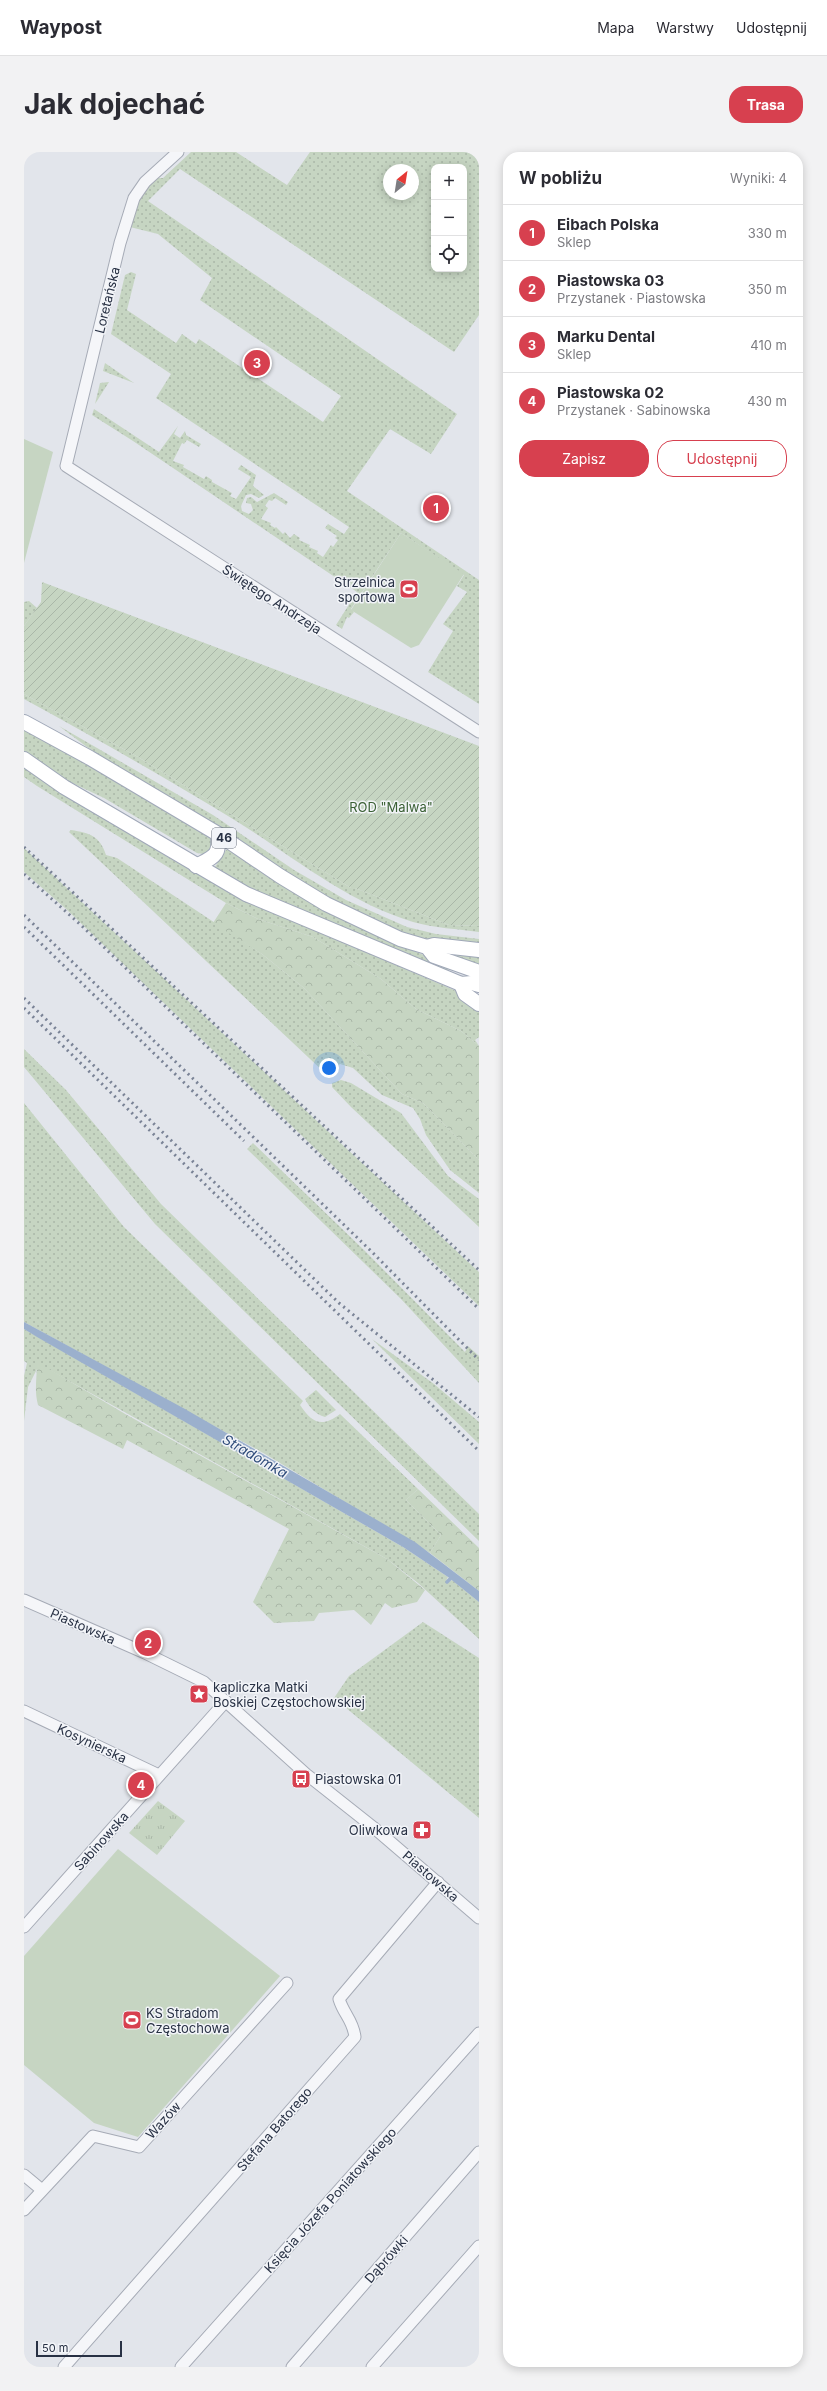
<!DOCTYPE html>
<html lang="pl">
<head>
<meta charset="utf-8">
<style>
	:root { --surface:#fff; --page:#f2f2f3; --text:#2b2b33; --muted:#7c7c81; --line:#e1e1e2; --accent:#d7404f }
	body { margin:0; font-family:Inter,sans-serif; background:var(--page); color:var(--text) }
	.controls { position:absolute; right:12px; top:12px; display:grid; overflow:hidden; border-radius:8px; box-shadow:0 2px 10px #0003 }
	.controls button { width:36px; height:36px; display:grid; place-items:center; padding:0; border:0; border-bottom:1px solid var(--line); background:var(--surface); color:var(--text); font:20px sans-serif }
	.compass { position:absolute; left:359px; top:12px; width:36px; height:36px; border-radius:50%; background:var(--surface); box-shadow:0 2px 10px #0003; rotate:30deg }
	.scale { position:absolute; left:12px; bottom:10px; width:86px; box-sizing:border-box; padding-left:4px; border:2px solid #283144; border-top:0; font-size:11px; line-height:14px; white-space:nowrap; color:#283144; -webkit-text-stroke:3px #f2f4f8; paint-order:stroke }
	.you { position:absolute; left:305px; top:916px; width:14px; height:14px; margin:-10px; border:3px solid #fff; border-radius:50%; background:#1a73e8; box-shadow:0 0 0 6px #1a73e833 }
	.badge { display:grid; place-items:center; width:26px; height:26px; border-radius:50%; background:var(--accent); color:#fff; font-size:13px; font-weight:700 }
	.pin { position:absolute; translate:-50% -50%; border:2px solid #fff; box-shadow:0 1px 4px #0006 }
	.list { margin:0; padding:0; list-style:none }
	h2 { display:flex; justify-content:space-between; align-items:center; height:52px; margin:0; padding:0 16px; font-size:17px }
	h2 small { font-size:13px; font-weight:400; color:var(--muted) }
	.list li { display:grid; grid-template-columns:26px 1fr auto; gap:12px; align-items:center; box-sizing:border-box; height:56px; padding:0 16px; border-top:1px solid var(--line) }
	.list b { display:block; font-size:15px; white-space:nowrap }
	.list p { margin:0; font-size:13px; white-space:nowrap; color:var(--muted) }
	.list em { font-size:13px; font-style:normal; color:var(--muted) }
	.actions { display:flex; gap:8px; padding:12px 16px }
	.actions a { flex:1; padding:9px 0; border:1px solid var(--accent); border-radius:16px; text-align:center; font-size:14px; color:var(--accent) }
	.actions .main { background:var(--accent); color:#fff }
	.icon { flex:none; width:22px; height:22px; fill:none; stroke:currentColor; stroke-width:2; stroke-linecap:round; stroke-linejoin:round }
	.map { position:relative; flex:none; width:455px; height:2215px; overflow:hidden; border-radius:16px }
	header { display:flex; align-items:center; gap:24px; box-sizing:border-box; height:56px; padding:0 20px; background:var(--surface); border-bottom:1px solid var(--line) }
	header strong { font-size:19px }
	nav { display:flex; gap:22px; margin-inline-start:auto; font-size:14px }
	.intro { display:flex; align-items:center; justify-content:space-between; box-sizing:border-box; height:96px; padding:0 24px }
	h1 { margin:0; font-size:28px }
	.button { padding:10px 18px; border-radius:16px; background:var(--accent); color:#fff; font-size:14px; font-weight:700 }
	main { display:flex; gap:24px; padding:0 24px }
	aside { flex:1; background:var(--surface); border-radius:16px; box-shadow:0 2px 10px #0003 }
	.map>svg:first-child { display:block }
</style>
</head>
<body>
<header>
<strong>Waypost</strong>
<nav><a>Mapa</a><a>Warstwy</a><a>Udostępnij</a></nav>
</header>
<div class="intro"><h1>Jak dojechać</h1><a class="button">Trasa</a></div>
<main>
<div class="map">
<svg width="455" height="2215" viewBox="0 0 455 2215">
	<defs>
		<pattern id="grass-dots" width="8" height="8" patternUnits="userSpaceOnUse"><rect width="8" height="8" fill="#c6d5c2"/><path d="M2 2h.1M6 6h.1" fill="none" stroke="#aab7a8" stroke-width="1.8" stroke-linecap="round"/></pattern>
		<pattern id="forest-crowns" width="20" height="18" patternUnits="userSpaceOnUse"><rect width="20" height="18" fill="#c6d5c2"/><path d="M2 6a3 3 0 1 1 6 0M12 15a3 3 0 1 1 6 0" fill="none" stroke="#aab7a8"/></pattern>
		<pattern id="park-tufts" width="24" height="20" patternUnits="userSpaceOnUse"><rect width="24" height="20" fill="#c6d5c2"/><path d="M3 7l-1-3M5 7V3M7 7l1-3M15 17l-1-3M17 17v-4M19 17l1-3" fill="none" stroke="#aab7a8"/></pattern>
		<pattern id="garden-furrows" width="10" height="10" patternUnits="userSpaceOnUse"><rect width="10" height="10" fill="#c6d5c2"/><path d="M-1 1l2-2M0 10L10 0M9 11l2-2" fill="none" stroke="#aab7a8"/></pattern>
	</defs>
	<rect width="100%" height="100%" fill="#e2e5eb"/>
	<g fill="url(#grass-dots)" fill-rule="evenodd">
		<path d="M167,0H212L263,33L286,0H455V163L430,200L156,17L124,49L433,262L407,302L366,277L323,339L455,428V552L404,520L429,479L419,472L443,440L433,434L440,423L377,381L327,457L330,460L325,466L323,465L318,477L312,473L333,440L109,289L68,263L70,257L135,300L154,274L150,282L156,286L161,279L162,283L177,292L175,295L163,288L160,292L158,291L149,309L160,313L159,315L180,327L182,324L188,328V330L208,341L206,344L212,347L227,325L214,317L217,313L232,323L229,334L240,343L235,346L227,342L222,343L217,354L218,359L225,362L229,358L227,352L222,351L223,346L227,345L233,350L250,341L264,350L262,353L251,346L248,349L245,348L241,354L244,356L237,367L247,371L246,373L251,376L252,375L259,382L261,380L266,386L270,382L276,386L275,388L286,393L285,395L294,399L293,401L299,405L307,393L309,395L314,388L311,386L313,384L301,376L304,372L320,382L325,375L132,246L147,222L87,182L101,123L107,120L112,122L103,158L152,191L158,182L172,192L175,187L299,270L317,244L176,148L188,126L134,82L106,75L118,41L133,26H139ZM410,15H440V117H410ZM365,18H389V42H365Z"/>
		<polygon points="81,211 110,231 79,219"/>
		<polygon points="85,230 71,252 76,231"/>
		<polygon points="5,449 13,456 0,474 0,450"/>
		<path d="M0,542L114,605L327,736H331L425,773L455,774V780C433,777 411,776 389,770C320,749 265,701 204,664C137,623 69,585 0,547Z"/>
		<polygon points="35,574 189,663 270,718 322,748 383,775 412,782 455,787 455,794 408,788 380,782 292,739 75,604"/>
		<polygon points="0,576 84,623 187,686 188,691 186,698 179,702 173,701 80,646 44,629 0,599"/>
		<polygon points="0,614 50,648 152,710 219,747 430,838 455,856 455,885 451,888 455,894 437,879 392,857 357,827 289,785 234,767 202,751 13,634 0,625"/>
		<path d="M47,678C66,681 76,684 82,703L93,706L238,802L280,836L378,942L399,951L455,1008V1041L426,1018L402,983L396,967L389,956L358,943L329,916L316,912L302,922L45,680Z"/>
		<polygon points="0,696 455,1120 455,1154 41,756 0,720"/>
		<polygon points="206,697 294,754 342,779 426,814 423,820 225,736 192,719 191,715 202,698"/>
		<polygon points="410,797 455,802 455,816"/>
		<polygon points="0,897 42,938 137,1052 455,1362 455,1389 131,1072 0,915"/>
		<polygon points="317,928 327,931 377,961 424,1024 455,1047 455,1075 327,955 308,935 308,931"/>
		<path d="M0,951L100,1075L279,1249L276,1253C288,1271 298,1276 316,1262L394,1337L382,1348L417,1383L406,1401L241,1302L0,1170Z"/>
		<polygon points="229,991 340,1098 441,1200 444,1194 455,1204 455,1231 377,1147 223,997"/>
		<polygon points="0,1177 379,1395 424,1425 422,1429 423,1431 428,1428 455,1450 455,1487 394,1431 363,1407 13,1211 13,1217 4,1235 0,1269 0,1224 3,1211 0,1209"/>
		<polygon points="348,1187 410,1232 455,1270 455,1292"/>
		<path d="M292,1238L312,1258L301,1265C291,1262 286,1256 281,1247Z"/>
		<polygon points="399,1470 455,1506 455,1666 310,1546 325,1524"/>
	</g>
	<g fill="url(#forest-crowns)">
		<polygon points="202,751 234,767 289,785 357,827 392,857 437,879 455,894 455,1008 399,951 378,942 280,836 238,802 189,771"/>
		<path d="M13,1210L103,1263L363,1407L401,1438L393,1450L368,1456L361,1451L347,1473L330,1458L295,1461L290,1469L250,1471L229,1450L265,1377L103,1288L99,1297L14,1253C10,1238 13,1226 13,1210Z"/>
		<polygon points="394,1337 455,1396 455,1439 406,1401 417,1383 382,1348"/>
	</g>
	<polygon fill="url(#park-tufts)" points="134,1649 161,1669 133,1703 105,1681"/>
	<polygon fill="url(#garden-furrows)" points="18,430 455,594 455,774 425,773 331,736 327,736 114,605 0,542 0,474 17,450"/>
	<g fill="#c6d5c2">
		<polygon points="0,287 29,300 0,411"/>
		<polygon points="377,381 440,422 395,493 387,496 327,458"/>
		<polygon points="94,1697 256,1824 114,1985 70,1971 0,1913 0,1804"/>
	</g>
	<polygon fill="#9bb0cd" points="0,1170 161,1257 391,1390 455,1439 455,1450 424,1425 379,1395 13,1185 0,1177"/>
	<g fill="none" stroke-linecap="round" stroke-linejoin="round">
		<polyline stroke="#9bb0cd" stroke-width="3.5" points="423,1430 429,1424"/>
		<defs>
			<g id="minor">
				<polyline points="154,0 121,30 110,46 96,91 42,314 455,580"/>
				<polyline points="0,1448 121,1501 180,1530 282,1622 349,1675 455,1766"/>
				<polyline points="0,1559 135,1623"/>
				<polyline points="0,1775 202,1549"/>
				<polyline points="0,2023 18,2038"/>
				<polyline points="0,2058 69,1984 115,1995 263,1831"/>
				<path d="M40,2215L331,1885C329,1868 320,1863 315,1847L414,1730"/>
				<polyline points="157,2215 455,1881"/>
				<polyline points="268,2215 455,2000"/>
				<polyline points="348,2215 455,2094"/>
			</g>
			<g id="major">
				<polyline points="0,570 66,606 194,682 256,724 302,752 376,787 403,795 410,804 455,820"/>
				<polyline points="0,607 40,635 222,742 437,832 448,831 455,833"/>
				<path d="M172,714C191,704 196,704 194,682"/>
				<polyline points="403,795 410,793 455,798"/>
				<polyline points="437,832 441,842 455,852"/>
			</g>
		</defs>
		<use href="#minor" stroke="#a6abb6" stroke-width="13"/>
		<use href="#major" stroke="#a0a8b8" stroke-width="16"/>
		<use href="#minor" stroke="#f5f6f9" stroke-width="11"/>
		<use href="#major" stroke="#fff" stroke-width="14"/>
		<g stroke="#7a8396" stroke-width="3" stroke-dasharray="2 4" stroke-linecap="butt">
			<polyline points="0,695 455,1118"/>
			<polyline points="0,722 58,774 455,1157"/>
			<polyline points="0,763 347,1099 455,1208"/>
			<polyline points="0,775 220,989"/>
			<polyline points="0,846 315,1151 455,1265"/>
			<polyline points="0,856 455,1299"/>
		</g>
	</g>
	<defs>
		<symbol id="stadium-square" viewBox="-11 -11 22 22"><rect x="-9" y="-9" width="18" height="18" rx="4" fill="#d7404f" stroke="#f2f4f8"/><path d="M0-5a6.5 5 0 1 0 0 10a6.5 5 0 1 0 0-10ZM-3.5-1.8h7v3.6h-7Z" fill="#fff"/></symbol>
		<symbol id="sight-square" viewBox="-11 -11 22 22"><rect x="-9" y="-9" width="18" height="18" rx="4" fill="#d7404f" stroke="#f2f4f8"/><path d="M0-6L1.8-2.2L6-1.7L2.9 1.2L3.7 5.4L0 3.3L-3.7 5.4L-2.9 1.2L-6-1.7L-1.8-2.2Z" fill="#fff"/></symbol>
		<symbol id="bus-square" viewBox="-11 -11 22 22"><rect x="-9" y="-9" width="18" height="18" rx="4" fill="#d7404f" stroke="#f2f4f8"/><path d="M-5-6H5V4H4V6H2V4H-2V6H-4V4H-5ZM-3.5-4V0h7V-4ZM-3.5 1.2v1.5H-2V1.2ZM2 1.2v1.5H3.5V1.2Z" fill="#fff"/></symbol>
		<symbol id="pharmacy-square" viewBox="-11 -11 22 22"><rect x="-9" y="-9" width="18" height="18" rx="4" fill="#d7404f" stroke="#f2f4f8"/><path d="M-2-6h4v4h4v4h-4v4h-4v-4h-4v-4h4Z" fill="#fff"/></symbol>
	</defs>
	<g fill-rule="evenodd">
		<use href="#stadium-square" x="374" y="426" width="22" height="22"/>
		<use href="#sight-square" x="164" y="1531" width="22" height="22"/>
		<use href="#bus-square" x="266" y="1616" width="22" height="22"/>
		<use href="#pharmacy-square" x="387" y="1667" width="22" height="22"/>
		<use href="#stadium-square" x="97" y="1857" width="22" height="22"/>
	</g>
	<g text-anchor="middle" stroke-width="3" stroke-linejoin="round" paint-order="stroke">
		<rect fill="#f2f4f8" stroke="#656c7a" stroke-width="1" x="188" y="676" width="24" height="20" rx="3"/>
		<g font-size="12" font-weight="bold" fill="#283144">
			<text x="200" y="690">46</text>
		</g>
		<g font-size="13" fill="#283144" stroke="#f2f4f8">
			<text transform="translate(83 148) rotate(-76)" y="5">Loretańska</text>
			<text transform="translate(248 447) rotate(33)" y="5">Świętego Andrzeja</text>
			<text transform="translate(59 1474) rotate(24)" y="5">Piastowska</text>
			<text transform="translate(68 1591) rotate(25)" y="5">Kosynierska</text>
			<text transform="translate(77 1689) rotate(-48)" y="5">Sabinowska</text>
			<text transform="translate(407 1724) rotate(41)" y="5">Piastowska</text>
			<text transform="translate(139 1968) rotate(-48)" y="5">Wazów</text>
			<text transform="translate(250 1977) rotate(-49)" y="5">Stefana Batorego</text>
			<text transform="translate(306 2048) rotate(-48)" y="5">Księcia Józefa Poniatowskiego</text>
			<text transform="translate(362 2107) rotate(-49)" y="5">Dąbrówki</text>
		</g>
		<g font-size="13" fill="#283144" stroke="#f2f4f8" text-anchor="start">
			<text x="371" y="435" text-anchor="end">Strzelnica<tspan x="371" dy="15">sportowa</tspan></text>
			<text x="189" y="1540">kapliczka Matki<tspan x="189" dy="15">Boskiej Częstochowskiej</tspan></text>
			<text x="291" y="1632">Piastowska 01</text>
			<text x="384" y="1683" text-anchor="end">Oliwkowa</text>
			<text x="122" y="1866">KS Stradom<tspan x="122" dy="15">Częstochowa</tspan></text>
		</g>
		<g font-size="13" fill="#3b6135" stroke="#f2f4f8">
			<text x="367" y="660">ROD "Malwa"</text>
		</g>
		<g font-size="14" font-style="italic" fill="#304d7b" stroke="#f2f4f8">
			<text transform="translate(231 1304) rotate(30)" y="5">Stradomka</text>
		</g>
	</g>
</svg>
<div class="controls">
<button>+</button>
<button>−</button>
<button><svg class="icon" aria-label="locate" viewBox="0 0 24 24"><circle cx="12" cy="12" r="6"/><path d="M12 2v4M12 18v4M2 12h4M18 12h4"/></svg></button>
</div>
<svg class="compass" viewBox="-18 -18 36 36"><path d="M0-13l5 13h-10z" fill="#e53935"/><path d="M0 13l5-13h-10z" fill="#7c7c81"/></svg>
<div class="scale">50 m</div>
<div class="you"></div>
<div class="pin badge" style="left:412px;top:356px">1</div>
<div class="pin badge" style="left:124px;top:1491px">2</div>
<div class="pin badge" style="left:233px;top:211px">3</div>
<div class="pin badge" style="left:117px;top:1633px">4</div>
</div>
<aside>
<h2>W pobliżu<small>Wyniki: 4</small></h2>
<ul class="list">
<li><span class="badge">1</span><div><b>Eibach Polska</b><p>Sklep</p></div><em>330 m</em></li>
<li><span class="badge">2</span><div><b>Piastowska 03</b><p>Przystanek · Piastowska</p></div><em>350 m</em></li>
<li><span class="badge">3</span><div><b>Marku Dental</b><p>Sklep</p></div><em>410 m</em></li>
<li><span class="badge">4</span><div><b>Piastowska 02</b><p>Przystanek · Sabinowska</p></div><em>430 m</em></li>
</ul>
<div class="actions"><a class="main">Zapisz</a><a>Udostępnij</a></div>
</aside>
</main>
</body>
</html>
